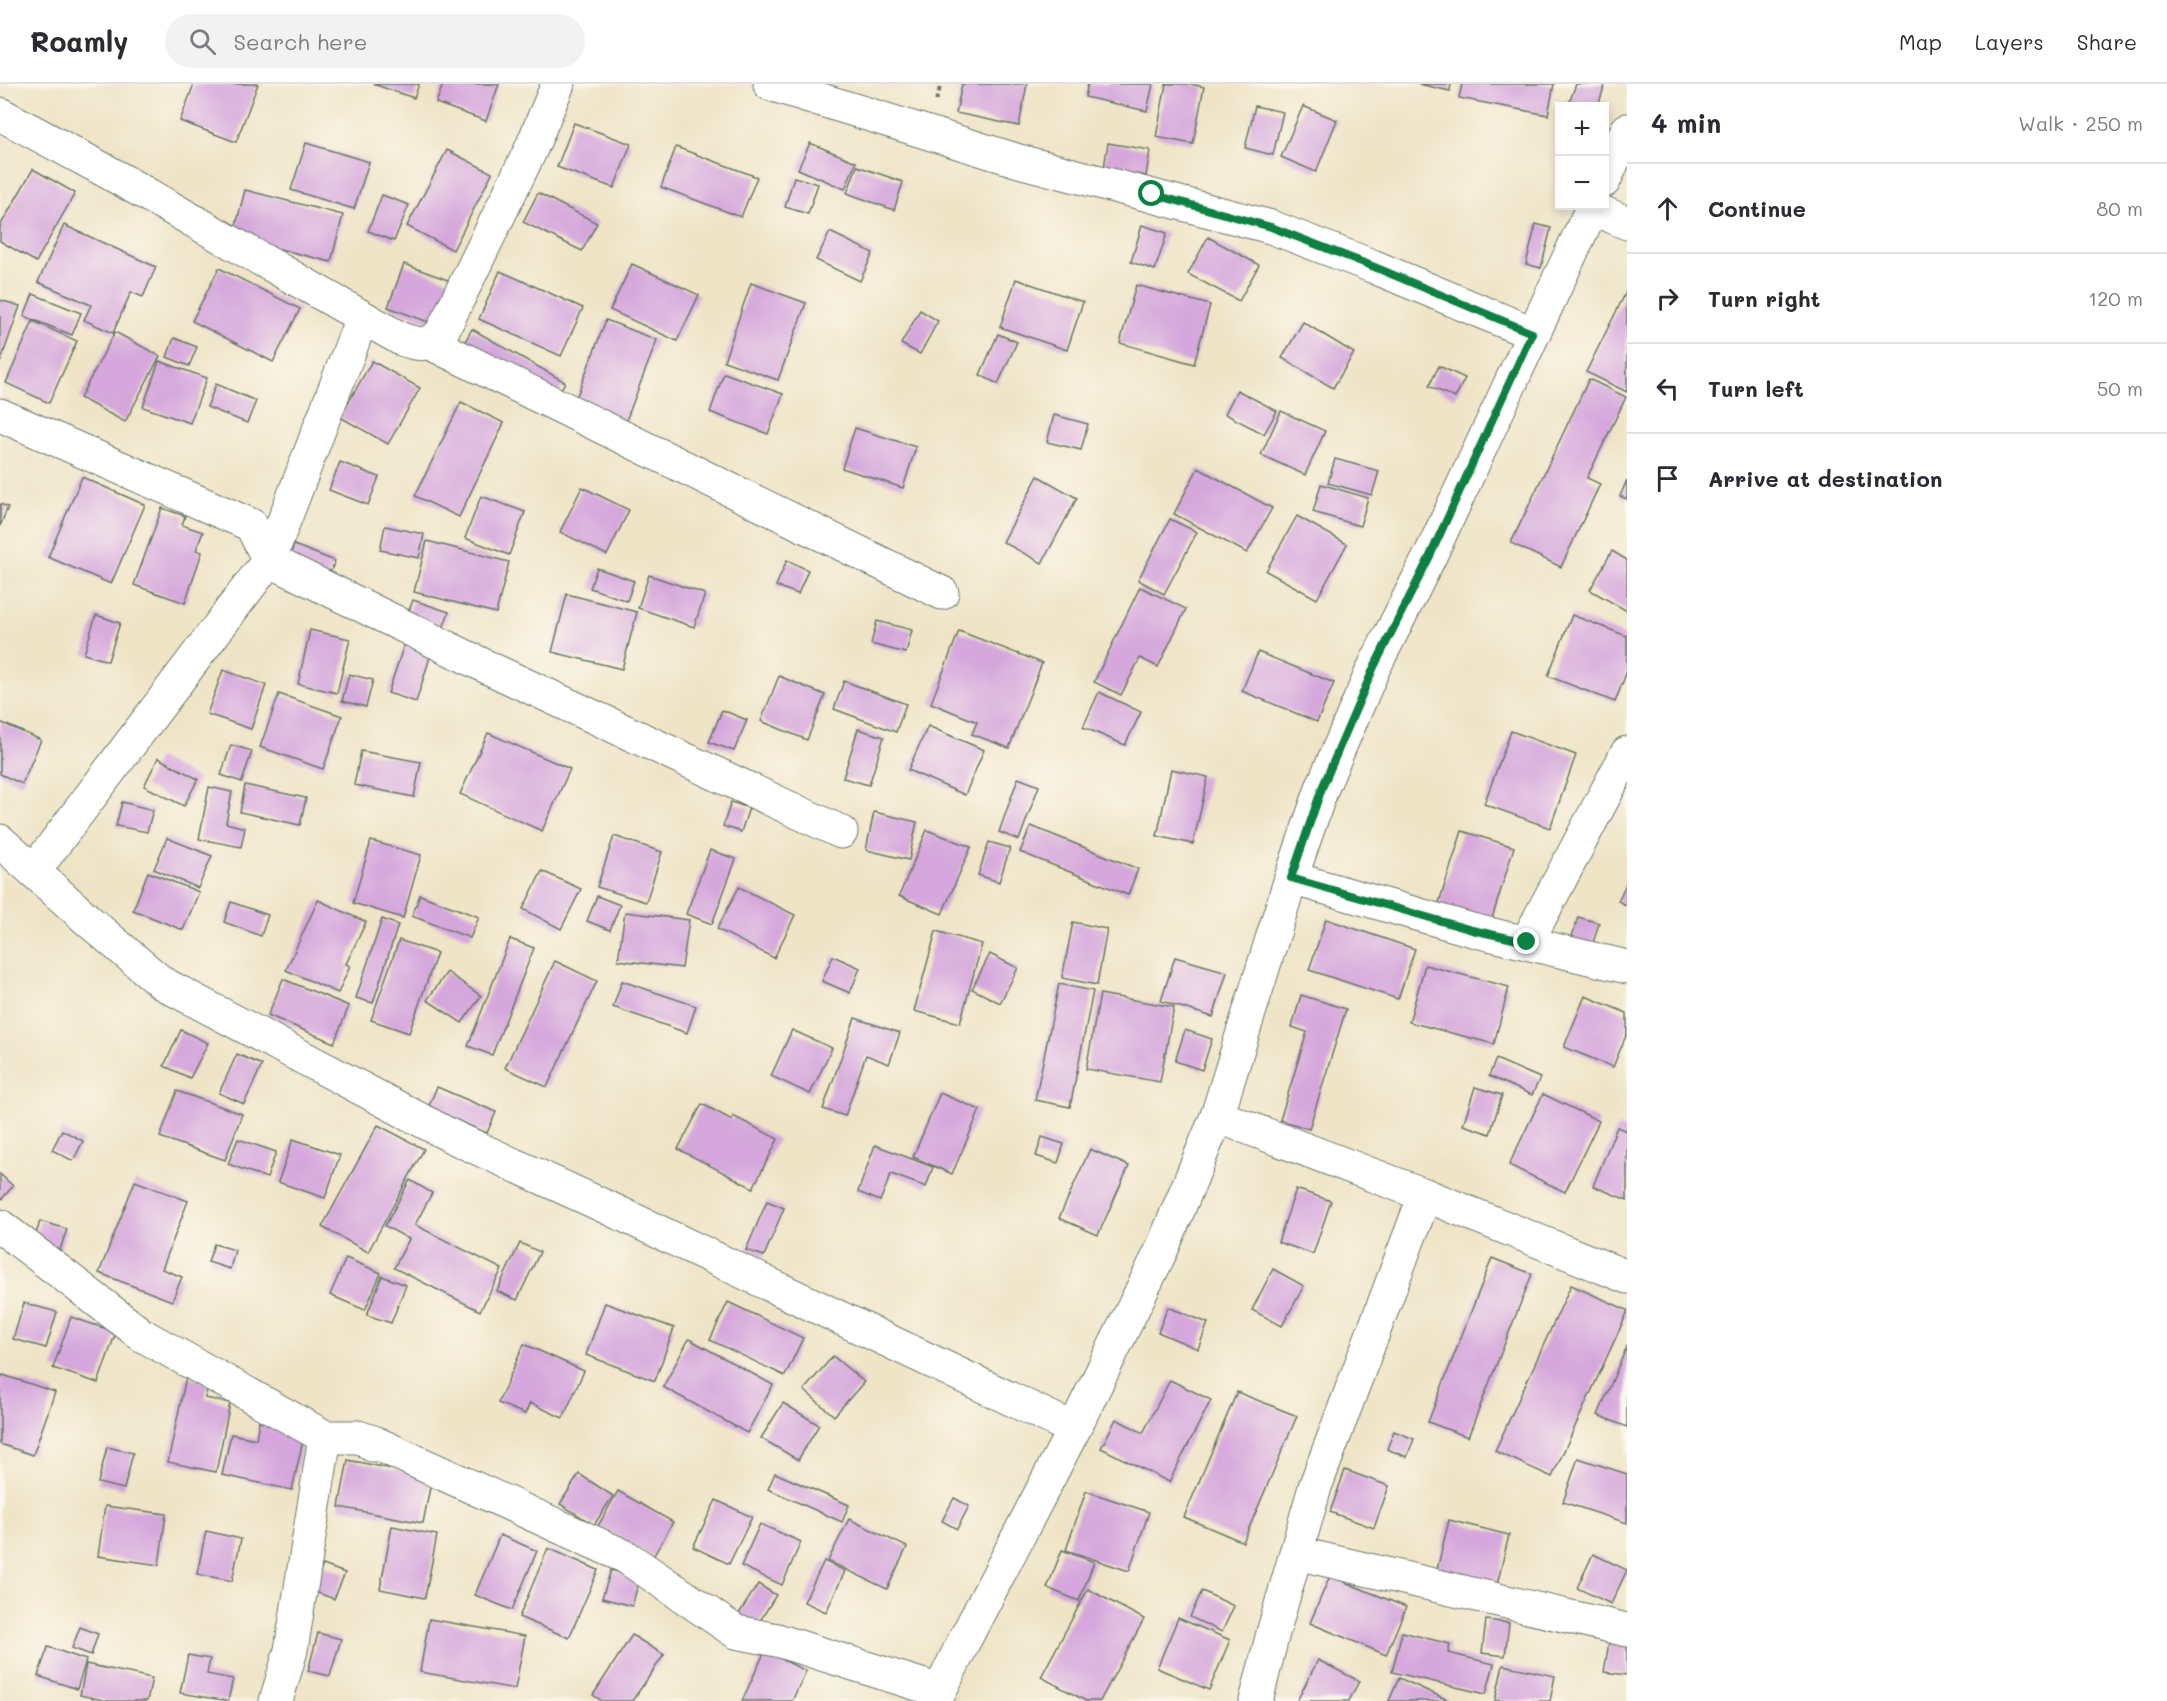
<!DOCTYPE html>
<html lang="en">
<head>
<meta charset="utf-8">
<style>
	:root { --surface:#fff; --page:#f2f2f3; --text:#2b2b33; --muted:#7c7c81; --line:#e1e1e2 }
	body { margin:0; font-family:Mali,sans-serif; background:var(--page); color:var(--text) }
	.controls { position:absolute; right:18px; top:18px; display:grid; overflow:hidden; border-radius:0px; box-shadow:0 3px 9px #0003 }
	.controls button { width:54px; height:54px; display:grid; place-items:center; padding:0; border:0; border-bottom:2px solid var(--line); background:var(--surface); color:var(--text); font:30px sans-serif }
	.stop { position:absolute; width:18px; height:18px; margin:-14px; border:4px solid #0b8043; border-radius:50%; background:#fff }
	.stop.end { background:#0b8043; border-color:#fff; box-shadow:0 2px 6px #0008 }
	.list { margin:0; padding:0; list-style:none }
	h2 { display:flex; justify-content:space-between; align-items:center; height:78px; margin:0; padding:0 24px; font-size:26px }
	h2 small { font-size:20px; font-weight:400; color:var(--muted) }
	.list li { display:grid; grid-template-columns:39px 1fr auto; gap:18px; align-items:center; box-sizing:border-box; height:90px; padding:0 24px; border-top:2px solid var(--line) }
	.list b { display:block; font-size:22px; white-space:nowrap }
	.list em { font-size:20px; font-style:normal; color:var(--muted) }
	.icon { flex:none; width:33px; height:33px; fill:none; stroke:currentColor; stroke-width:2; stroke-linecap:round; stroke-linejoin:round }
	.map { position:relative; flex:none; width:1627px; height:1617px; overflow:hidden }
	header { display:flex; align-items:center; gap:36px; box-sizing:border-box; height:84px; padding:0 30px; background:var(--surface); border-bottom:2px solid var(--line) }
	header strong { font-size:28px }
	nav { display:flex; gap:33px; margin-inline-start:auto; font-size:21px }
	.search { width:420px; height:54px; background:var(--page); display:flex; align-items:center; gap:15px; box-sizing:border-box; padding:0 21px; border-radius:33px; color:var(--muted); font-size:22px }
	main { display:flex }
	aside { flex:1; background:var(--surface) }
	.map>svg:first-child { display:block }
</style>
</head>
<body>
<header>
<strong>Roamly</strong>
<div class="search"><svg class="icon" aria-label="search" viewBox="0 0 24 24"><circle cx="10" cy="10" r="6"/><path d="M15 15l6 6"/></svg>Search here</div>
<nav><a>Map</a><a>Layers</a><a>Share</a></nav>
</header>
<main>
<div class="map">
<svg width="1627" height="1617" viewBox="0 0 1627 1617">
	<rect width="100%" height="100%" fill="#fbf7ec"/>
	<filter id="ink" filterUnits="userSpaceOnUse"><feTurbulence type="fractalNoise" baseFrequency=".0167" numOctaves="2"/><feDisplacementMap in="SourceGraphic" scale="12" xChannelSelector="R" yChannelSelector="G"/><feConvolveMatrix kernelMatrix="1 2 1 2 8 2 1 2 1" color-interpolation-filters="sRGB"/></filter>
	<filter id="wash" filterUnits="userSpaceOnUse"><feTurbulence type="fractalNoise" baseFrequency=".008" numOctaves="4" result="noise"/><feDisplacementMap in="SourceGraphic" scale="24" xChannelSelector="R" yChannelSelector="G"/><feGaussianBlur stdDeviation="1.35" result="paint"/><feColorMatrix in="noise" values="0 0 0 0 0 0 0 0 0 0 0 0 0 0 0 0 0 1.4 0 .05"/><feComposite in="paint" operator="in"/></filter>
	<g filter="url(#wash)">
		<rect width="100%" height="100%" fill="#efe4c6"/>
		<g id="blocks">
			<g fill="#d5a7dc">
				<polygon points="194,0 258,0 236,58 180,37"/>
				<polygon points="373,0 419,0 414,14"/>
				<polygon points="443,0 499,0 486,37 436,19"/>
				<polygon points="962,0 1027,0 1019,42 956,29"/>
				<polygon points="1088,0 1153,0 1147,27 1085,13"/>
				<polygon points="1166,0 1191,0 1204,3 1193,60 1156,53"/>
				<polygon points="1419,0 1451,0 1450,7"/>
				<polygon points="1462,0 1554,0 1548,31 1459,14"/>
				<polygon points="1576,0 1605,0 1598,22 1568,22"/>
				<polygon points="1255,22 1283,28 1273,71 1245,64"/>
				<polygon points="1303,22 1337,36 1316,88 1281,73"/>
				<polygon points="574,39 631,60 614,104 557,83"/>
				<polygon points="306,59 369,78 354,125 291,106"/>
				<polygon points="810,59 856,78 845,105 798,85"/>
				<polygon points="1108,59 1150,66 1146,92 1104,84"/>
				<polygon points="676,63 757,93 741,133 661,103"/>
				<polygon points="447,66 492,89 453,166 407,142"/>
				<polygon points="857,82 903,98 894,126 847,109"/>
				<polygon points="33,85 75,109 36,178 0,157 0,142"/>
				<polygon points="794,93 818,100 808,130 785,123"/>
				<polygon points="245,106 343,131 331,178 233,153"/>
				<polygon points="538,109 597,139 582,167 523,138"/>
				<polygon points="382,111 409,121 394,157 368,147"/>
				<polygon points="1536,140 1551,144 1541,184 1526,180"/>
				<polygon points="64,141 156,183 143,213 131,208 113,249 84,236 91,221 38,198"/>
				<polygon points="1142,141 1167,149 1155,186 1131,178"/>
				<polygon points="830,148 873,169 860,197 816,176"/>
				<polygon points="1208,153 1259,181 1239,217 1188,190"/>
				<polygon points="404,180 456,199 439,242 388,223"/>
				<polygon points="632,180 699,211 677,257 610,226"/>
				<polygon points="219,184 300,225 273,278 192,237"/>
				<polygon points="500,187 583,224 561,272 479,235"/>
				<polygon points="1016,195 1083,218 1067,266 1000,243"/>
				<polygon points="751,199 806,219 778,296 724,277"/>
				<polygon points="1136,201 1210,221 1194,280 1120,259"/>
				<polygon points="1627,206 1627,308 1586,288"/>
				<polygon points="33,210 81,229 72,251 24,232"/>
				<polygon points="0,216 20,222 0,279"/>
				<polygon points="920,226 938,237 920,270 901,260"/>
				<polygon points="606,236 657,256 624,342 573,322"/>
				<polygon points="33,237 77,257 49,319 6,299"/>
				<polygon points="1303,238 1354,269 1333,304 1282,274"/>
				<polygon points="472,245 565,298 552,321 459,269"/>
				<polygon points="115,248 160,272 125,338 80,314"/>
				<polygon points="998,250 1017,258 998,300 980,291"/>
				<polygon points="174,254 197,263 189,282 167,273"/>
				<polygon points="159,277 207,294 190,339 143,323"/>
				<polygon points="372,277 420,304 388,360 340,333"/>
				<polygon points="1439,282 1465,294 1455,314 1429,302"/>
				<polygon points="724,289 783,310 768,350 710,328"/>
				<polygon points="1589,295 1626,313 1587,394 1600,400 1561,483 1511,459"/>
				<polygon points="216,300 256,317 247,339 207,323"/>
				<polygon points="1237,306 1277,327 1264,350 1225,330"/>
				<polygon points="461,318 504,339 459,433 415,412"/>
				<polygon points="1281,327 1325,347 1305,391 1261,371"/>
				<polygon points="1054,331 1088,340 1081,366 1047,358"/>
				<polygon points="855,344 916,363 903,404 842,384"/>
				<polygon points="1335,375 1379,387 1372,411 1328,399"/>
				<polygon points="340,378 379,393 368,421 329,406"/>
				<polygon points="1198,384 1272,424 1247,469 1174,430"/>
				<polygon points="1038,392 1077,414 1042,479 1003,458"/>
				<polygon points="82,393 145,421 111,500 48,473"/>
				<polygon points="1627,396 1627,415 1620,412"/>
				<polygon points="1321,400 1368,414 1360,442 1313,428"/>
				<polygon points="582,403 629,426 607,471 560,448"/>
				<polygon points="481,412 525,428 509,471 465,454"/>
				<polygon points="0,420 8,423 0,442"/>
				<polygon points="162,424 185,432 182,441 203,448 196,466 202,468 185,519 134,501"/>
				<polygon points="1297,432 1347,460 1317,515 1266,487"/>
				<polygon points="1170,435 1197,448 1164,510 1138,496"/>
				<polygon points="385,442 424,450 419,474 380,466"/>
				<polygon points="427,457 509,478 496,529 414,508"/>
				<polygon points="294,461 335,477 328,494 287,479"/>
				<polygon points="1612,467 1627,476 1627,527 1590,506"/>
				<polygon points="787,476 808,486 798,510 776,502"/>
				<polygon points="597,484 634,497 627,517 590,504"/>
				<polygon points="649,491 705,510 694,543 638,524"/>
				<polygon points="1140,503 1186,525 1158,583 1140,574 1121,611 1094,598"/>
				<polygon points="567,510 637,528 622,585 552,568"/>
				<polygon points="413,516 449,528 442,547 406,535"/>
				<polygon points="96,531 120,539 108,577 84,570"/>
				<polygon points="1572,531 1627,552 1627,587 1615,618 1548,592"/>
				<polygon points="877,537 912,546 906,569 871,560"/>
				<polygon points="310,546 350,555 337,609 298,600"/>
				<polygon points="959,547 1042,579 1009,664 972,650 977,638 931,619"/>
				<polygon points="404,561 431,570 416,618 388,609"/>
				<polygon points="1258,568 1334,599 1317,638 1242,607"/>
				<polygon points="223,586 266,601 251,645 207,630"/>
				<polygon points="349,590 373,596 366,623 342,617"/>
				<polygon points="779,592 825,611 807,656 761,637"/>
				<polygon points="844,597 906,620 896,648 834,625"/>
				<polygon points="1099,608 1141,628 1125,661 1083,643"/>
				<polygon points="279,610 342,632 323,685 260,663"/>
				<polygon points="722,626 747,636 734,667 709,658"/>
				<polygon points="0,638 41,656 22,700 0,690"/>
				<polygon points="928,642 984,666 965,711 908,686"/>
				<polygon points="858,645 884,653 869,701 843,694"/>
				<polygon points="1511,647 1576,671 1550,744 1484,720"/>
				<polygon points="488,649 570,685 542,747 460,710"/>
				<polygon points="231,661 252,667 242,698 221,691"/>
				<polygon points="361,667 421,678 414,713 354,701"/>
				<polygon points="158,674 198,695 184,722 144,702"/>
				<polygon points="1171,685 1208,693 1193,760 1157,752"/>
				<polygon points="1018,694 1039,702 1019,756 999,748"/>
				<polygon points="245,701 306,714 300,741 240,728"/>
				<polygon points="209,703 232,708 226,739 245,744 241,763 199,755"/>
				<polygon points="122,718 153,726 147,748 116,742"/>
				<polygon points="731,718 749,724 741,748 723,742"/>
				<polygon points="874,728 917,738 909,776 866,766"/>
				<polygon points="1031,742 1138,785 1128,811 1020,768"/>
				<polygon points="927,746 971,763 942,830 899,812"/>
				<polygon points="1462,747 1514,763 1490,841 1437,825"/>
				<polygon points="614,752 662,768 646,818 597,803"/>
				<polygon points="167,754 212,772 198,804 154,785"/>
				<polygon points="371,757 421,771 403,834 353,819"/>
				<polygon points="989,758 1010,764 999,798 978,791"/>
				<polygon points="710,766 736,775 712,840 686,830"/>
				<polygon points="542,787 581,805 561,845 523,825"/>
				<polygon points="148,788 199,808 183,846 133,826"/>
				<polygon points="1627,798 1627,822 1618,817"/>
				<polygon points="739,803 795,831 774,874 717,845"/>
				<polygon points="420,811 479,833 470,854 412,832"/>
				<polygon points="597,812 620,821 610,846 587,837"/>
				<polygon points="318,816 366,838 346,880 350,882 338,909 286,886"/>
				<polygon points="231,818 268,831 261,852 224,838"/>
				<polygon points="625,828 689,836 682,884 618,876"/>
				<polygon points="1578,833 1599,839 1591,866 1570,859"/>
				<polygon points="382,835 398,841 373,919 356,914"/>
				<polygon points="1326,835 1415,865 1398,915 1309,886"/>
				<polygon points="1073,838 1107,845 1097,901 1062,894"/>
				<polygon points="936,847 982,860 960,939 914,927"/>
				<polygon points="510,855 534,864 492,971 468,962"/>
				<polygon points="399,856 437,869 409,949 371,936"/>
				<polygon points="990,870 1018,884 1000,919 972,905"/>
				<polygon points="833,872 860,884 850,909 822,897"/>
				<polygon points="1175,873 1227,888 1213,933 1161,917"/>
				<polygon points="555,877 597,897 547,1003 505,984"/>
				<polygon points="1425,881 1509,903 1494,960 1409,938"/>
				<polygon points="447,888 481,912 462,939 427,916"/>
				<polygon points="283,895 349,922 334,959 268,931"/>
				<polygon points="622,897 696,922 687,949 613,923"/>
				<polygon points="1059,900 1093,907 1070,1023 1035,1016"/>
				<polygon points="1100,910 1174,923 1160,998 1086,985"/>
				<polygon points="1301,911 1346,925 1309,1045 1280,1036 1307,948 1292,943"/>
				<polygon points="1585,912 1627,929 1627,949 1613,983 1564,963"/>
				<polygon points="855,934 900,949 889,980 866,971 845,1032 823,1025"/>
				<polygon points="181,946 208,959 190,994 164,982"/>
				<polygon points="792,946 832,964 810,1010 771,992"/>
				<polygon points="1185,946 1212,955 1202,986 1175,977"/>
				<polygon points="237,970 262,981 244,1020 219,1009"/>
				<polygon points="1496,975 1540,994 1532,1011 1489,992"/>
				<polygon points="437,1003 496,1028 487,1049 428,1024"/>
				<polygon points="1475,1003 1502,1011 1490,1050 1463,1041"/>
				<polygon points="177,1007 242,1030 225,1076 160,1053"/>
				<polygon points="940,1009 980,1026 952,1090 913,1073"/>
				<polygon points="1543,1010 1599,1037 1565,1108 1509,1081"/>
				<polygon points="702,1020 732,1036 733,1032 778,1055 753,1104 678,1065"/>
				<polygon points="378,1041 424,1065 368,1168 322,1143"/>
				<polygon points="1617,1043 1627,1047 1627,1116 1593,1102"/>
				<polygon points="62,1046 83,1057 73,1077 52,1066"/>
				<polygon points="1042,1053 1064,1060 1058,1079 1036,1072"/>
				<polygon points="238,1055 276,1068 267,1094 228,1080"/>
				<polygon points="293,1055 340,1071 325,1114 278,1098"/>
				<polygon points="875,1061 933,1083 926,1103 891,1090 880,1117 858,1108"/>
				<polygon points="1090,1065 1129,1082 1098,1151 1059,1134"/>
				<polygon points="0,1090 13,1102 0,1117"/>
				<polygon points="410,1096 432,1109 415,1141 502,1185 480,1227 394,1184 409,1155 385,1142"/>
				<polygon points="135,1097 188,1117 162,1185 182,1193 172,1217 99,1189"/>
				<polygon points="1296,1105 1331,1117 1313,1170 1278,1158"/>
				<polygon points="767,1117 784,1124 764,1172 746,1166"/>
				<polygon points="40,1137 67,1145 59,1169 33,1161"/>
				<polygon points="520,1159 540,1168 517,1216 497,1207"/>
				<polygon points="214,1160 235,1166 230,1185 208,1178"/>
				<polygon points="346,1174 381,1189 365,1226 330,1211"/>
				<polygon points="1492,1174 1532,1190 1468,1353 1428,1338"/>
				<polygon points="1273,1185 1304,1202 1282,1242 1252,1226"/>
				<polygon points="382,1192 406,1201 391,1239 367,1231"/>
				<polygon points="1571,1201 1627,1226 1627,1229 1552,1393 1495,1367"/>
				<polygon points="728,1218 803,1254 785,1292 710,1256"/>
				<polygon points="24,1219 57,1228 46,1264 13,1255"/>
				<polygon points="605,1219 674,1244 655,1297 586,1271"/>
				<polygon points="1168,1223 1208,1239 1198,1265 1158,1248"/>
				<polygon points="71,1233 116,1248 98,1299 53,1284"/>
				<polygon points="689,1255 773,1301 747,1349 663,1303"/>
				<polygon points="524,1260 584,1287 563,1334 530,1319 525,1330 498,1319"/>
				<polygon points="1627,1262 1627,1343 1598,1331"/>
				<polygon points="833,1272 864,1298 834,1332 804,1306"/>
				<polygon points="3,1291 55,1308 33,1371 0,1360 0,1298"/>
				<polygon points="186,1293 209,1298 205,1314 230,1319 216,1388 168,1378"/>
				<polygon points="1170,1296 1211,1316 1169,1398 1101,1364 1116,1335 1143,1349"/>
				<polygon points="1237,1308 1297,1332 1243,1458 1184,1433"/>
				<polygon points="783,1319 819,1341 798,1376 761,1354"/>
				<polygon points="259,1337 305,1347 292,1406 222,1391 231,1350 256,1355"/>
				<polygon points="1394,1347 1414,1355 1407,1373 1387,1365"/>
				<polygon points="107,1363 133,1369 124,1405 98,1399"/>
				<polygon points="1578,1374 1627,1390 1627,1439 1563,1418"/>
				<polygon points="348,1376 432,1393 423,1439 339,1423"/>
				<polygon points="1345,1386 1389,1402 1374,1444 1330,1428"/>
				<polygon points="775,1389 849,1421 842,1438 768,1405"/>
				<polygon points="579,1390 613,1412 594,1441 560,1420"/>
				<polygon points="618,1407 673,1438 653,1473 598,1442"/>
				<polygon points="1086,1407 1149,1428 1129,1487 1066,1466"/>
				<polygon points="954,1414 969,1422 957,1445 942,1437"/>
				<polygon points="716,1416 752,1433 729,1480 693,1463"/>
				<polygon points="105,1422 166,1430 159,1481 98,1472"/>
				<polygon points="849,1435 907,1463 887,1505 828,1477"/>
				<polygon points="1449,1436 1509,1451 1495,1509 1435,1494"/>
				<polygon points="760,1440 801,1458 782,1501 741,1482"/>
				<polygon points="392,1442 437,1451 425,1514 380,1505"/>
				<polygon points="206,1447 241,1455 232,1497 197,1490"/>
				<polygon points="500,1451 537,1467 512,1526 475,1511"/>
				<polygon points="548,1464 598,1486 569,1554 519,1533"/>
				<polygon points="1062,1466 1094,1478 1079,1517 1047,1504"/>
				<polygon points="1593,1470 1627,1486 1611,1520 1577,1504"/>
				<polygon points="824,1477 845,1487 826,1528 804,1518"/>
				<polygon points="323,1481 345,1489 334,1515 313,1507"/>
				<polygon points="611,1486 640,1494 632,1522 602,1514"/>
				<polygon points="1330,1492 1406,1523 1386,1571 1310,1539"/>
				<polygon points="758,1500 776,1511 755,1545 737,1533"/>
				<polygon points="1088,1505 1144,1535 1100,1617 1086,1617 1041,1593"/>
				<polygon points="1202,1507 1234,1522 1222,1548 1190,1533"/>
				<polygon points="1178,1534 1230,1556 1209,1606 1157,1584"/>
				<polygon points="429,1535 525,1552 515,1605 420,1588"/>
				<polygon points="1486,1536 1509,1539 1505,1572 1482,1569"/>
				<polygon points="80,1543 98,1550 91,1571 72,1564"/>
				<polygon points="1402,1548 1450,1560 1448,1569 1494,1580 1486,1610 1392,1588"/>
				<polygon points="318,1549 341,1555 330,1592 308,1587"/>
				<polygon points="632,1551 664,1571 632,1617 602,1617 593,1611"/>
				<polygon points="1609,1558 1627,1560 1627,1591 1604,1588"/>
				<polygon points="48,1563 86,1576 77,1605 38,1592"/>
				<polygon points="765,1567 806,1587 792,1617 742,1617"/>
				<polygon points="188,1571 210,1575 207,1590 233,1595 228,1617 180,1609"/>
				<polygon points="1318,1576 1359,1597 1349,1617 1297,1617"/>
				<polygon points="86,1580 152,1594 147,1617 107,1617 80,1611"/>
				<polygon points="1503,1581 1555,1592 1550,1617 1495,1617"/>
				<polygon points="1399,1594 1450,1617 1389,1617"/>
			</g>
		</g>
	</g>
	<g filter="url(#ink)">
		<use href="#blocks" fill-opacity="0" stroke="#687767" stroke-width="1.5"/>
		<g fill="none" stroke-linecap="round" stroke-linejoin="round">
			<defs>
				<g id="minor">
					<polyline points="770,0 1019,77 1271,143 1372,182 1532,249"/>
					<path d="M0,30L106,87L401,255C420,261 425,263 441,250L531,65L558,0"/>
					<polyline points="1604,97 1627,46"/>
					<polyline points="1592,124 1627,139"/>
					<polyline points="362,234 269,476 491,585 841,748"/>
					<polyline points="430,259 942,509"/>
					<polyline points="0,331 251,441 269,476 34,787"/>
					<polyline points="0,757 90,838 162,899 453,1053 617,1128 1074,1345"/>
					<polyline points="1291,794 1472,846 1627,883"/>
					<polyline points="1527,858 1627,669"/>
					<polyline points="1217,1032 1425,1111 1627,1193"/>
					<polyline points="0,1142 142,1251 325,1353 358,1353 373,1358"/>
					<polyline points="372,1361 373,1358 626,1473 736,1548 777,1556 940,1607"/>
					<polyline points="1296,1469 1627,1546"/>
					<polyline points="276,1617 291,1566 325,1353"/>
					<polyline points="935,1617 963,1559 1074,1345 1162,1165 1217,1032 1291,794 1322,704 1374,583 1430,472 1593,122"/>
					<polyline points="1256,1617 1273,1549 1315,1403 1425,1111"/>
				</g>
			</defs>
			<use href="#minor" stroke="#687767" stroke-width="35"/>
			<polyline stroke="#687767" stroke-width="4" stroke-dasharray="4.5 4.5" stroke-linecap="butt" points="936,17 941,0"/>
			<use href="#minor" stroke="#fff" stroke-width="33"/>
		</g>
	</g>
	<g fill="none" stroke-linecap="round" stroke-linejoin="round" filter="url(#ink)">
		<polyline stroke="#0b8043" stroke-width="8" points="1152,110 1271,143 1372,182 1532,249 1430,472 1374,583 1322,704 1291,794 1472,846 1527,858"/>
	</g>
</svg>
<div class="controls">
<button>+</button>
<button>−</button>
</div>
<div class="stop" style="left:1152px;top:110px"></div>
<div class="stop end" style="left:1527px;top:858px"></div>
</div>
<aside>
<h2>4 min<small>Walk · 250 m</small></h2>
<ul class="list">
<li><svg class="icon" aria-label="ahead" viewBox="0 0 24 24"><path d="M12 20V5M6 11l6-6 6 6"/></svg><div><b>Continue</b></div><em>80 m</em></li>
<li><svg class="icon" aria-label="right" viewBox="0 0 24 24"><path d="M7 20v-9h11M14 6l5 5-5 5"/></svg><div><b>Turn right</b></div><em>120 m</em></li>
<li><svg class="icon" aria-label="left" viewBox="0 0 24 24"><path d="M17 20v-9H6M10 6l-5 5 5 5"/></svg><div><b>Turn left</b></div><em>50 m</em></li>
<li><svg class="icon" aria-label="arrive" viewBox="0 0 24 24"><path d="M6 21V4h12l-3 4 3 4H6"/></svg><div><b>Arrive at destination</b></div></li>
</ul>
</aside>
</main>
</body>
</html>
